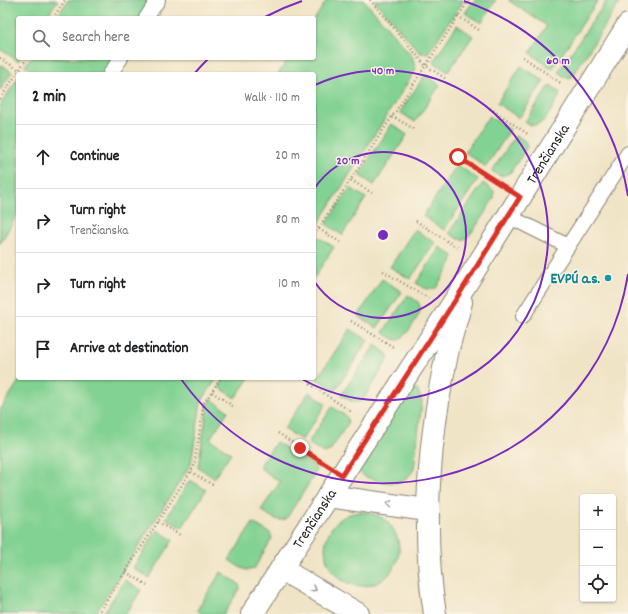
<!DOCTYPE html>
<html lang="en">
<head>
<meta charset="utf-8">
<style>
	:root { --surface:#fff; --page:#f6f6f6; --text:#202124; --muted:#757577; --line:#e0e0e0 }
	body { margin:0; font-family:Dekko,sans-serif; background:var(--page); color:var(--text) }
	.controls { position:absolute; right:12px; bottom:12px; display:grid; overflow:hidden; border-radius:4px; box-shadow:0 1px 3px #0004 }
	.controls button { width:36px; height:36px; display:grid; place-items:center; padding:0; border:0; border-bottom:1px solid var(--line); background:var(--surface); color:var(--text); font:20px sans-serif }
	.stop { position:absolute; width:12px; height:12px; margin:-9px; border:3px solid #d93025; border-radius:50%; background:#fff }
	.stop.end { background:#d93025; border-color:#fff; box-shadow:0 1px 4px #0008 }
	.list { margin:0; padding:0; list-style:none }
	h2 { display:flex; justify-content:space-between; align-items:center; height:52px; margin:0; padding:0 16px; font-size:17px }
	h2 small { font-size:13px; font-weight:400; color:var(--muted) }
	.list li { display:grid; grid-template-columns:26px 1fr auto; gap:12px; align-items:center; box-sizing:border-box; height:64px; padding:0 16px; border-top:1px solid var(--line) }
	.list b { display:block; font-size:15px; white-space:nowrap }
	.list p { margin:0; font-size:13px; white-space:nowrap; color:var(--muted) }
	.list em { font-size:13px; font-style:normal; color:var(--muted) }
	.icon { flex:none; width:22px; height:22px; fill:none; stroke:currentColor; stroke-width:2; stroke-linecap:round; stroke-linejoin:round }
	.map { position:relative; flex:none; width:628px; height:614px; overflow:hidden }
	.search { position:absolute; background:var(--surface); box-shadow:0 1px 3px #0004; left:16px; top:16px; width:300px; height:44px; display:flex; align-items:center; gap:10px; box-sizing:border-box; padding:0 14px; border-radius:4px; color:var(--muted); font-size:15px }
	.panel { position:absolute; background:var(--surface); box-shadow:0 1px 3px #0004; left:16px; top:72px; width:300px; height:308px; border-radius:4px }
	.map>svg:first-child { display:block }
</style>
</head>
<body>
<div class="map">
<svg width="628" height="614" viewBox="0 0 628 614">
	<rect width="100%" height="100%" fill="#fcf5e5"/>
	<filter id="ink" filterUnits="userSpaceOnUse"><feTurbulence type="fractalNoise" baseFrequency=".025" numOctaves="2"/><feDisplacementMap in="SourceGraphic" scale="8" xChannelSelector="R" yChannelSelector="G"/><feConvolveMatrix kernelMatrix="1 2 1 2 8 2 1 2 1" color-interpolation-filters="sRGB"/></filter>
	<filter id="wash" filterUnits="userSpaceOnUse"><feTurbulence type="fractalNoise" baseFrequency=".012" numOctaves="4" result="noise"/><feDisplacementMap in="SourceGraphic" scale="16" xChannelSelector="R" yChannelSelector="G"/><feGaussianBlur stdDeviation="0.9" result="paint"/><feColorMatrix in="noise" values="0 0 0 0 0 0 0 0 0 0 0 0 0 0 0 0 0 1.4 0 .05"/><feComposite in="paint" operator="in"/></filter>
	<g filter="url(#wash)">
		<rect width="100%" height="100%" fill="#f0e4c6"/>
		<g fill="#82d293" stroke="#4f7758">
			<polygon points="0,0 58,0 46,18 18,18 18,58 20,58 18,61 0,49"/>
			<polygon points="68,0 152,0 140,18 56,18"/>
			<polygon points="327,0 364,0 412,56 416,69 314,231 314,74 278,74 289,58 314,58 314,20"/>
			<polygon points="374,0 464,0 428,53 420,53"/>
			<polygon points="474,0 496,0 481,23 465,13"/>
			<polygon points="508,0 598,0 552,69 530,53 547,26"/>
			<path d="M607,0H621L572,77C566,79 563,76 558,72Z"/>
			<polygon points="457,25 473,36 448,72 433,62"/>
			<polygon points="30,58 114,58 103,74 38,74 25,66"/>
			<polygon points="0,64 12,72 0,90"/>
			<polygon points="521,66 544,81 519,118 497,103"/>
			<polygon points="425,75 440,85 415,122 400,112"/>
			<polygon points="18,78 18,213 0,244 0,105"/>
			<path d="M550,85L559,91V97C551,109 542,134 525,122Z"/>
			<polygon points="489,116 510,130 486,167 465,152"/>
			<polygon points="392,124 407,135 374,185 359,175"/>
			<polygon points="516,135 525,141 527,147 510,173 500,176 492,171"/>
			<polygon points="457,165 478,179 444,230 423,216"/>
			<path d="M483,183L494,191V198C489,205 471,238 464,239C459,241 454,236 449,233Z"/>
			<polygon points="350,188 366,198 342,235 326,224"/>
			<polygon points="415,229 435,243 410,279 390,267"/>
			<polygon points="318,237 334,247 314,278 314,243"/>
			<path d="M440,247L453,256L452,262L436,288C428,292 423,287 416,283Z"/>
			<polygon points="382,279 402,292 377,328 358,316"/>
			<path d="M408,295L418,302L421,309C419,316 404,341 397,340C392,339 387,335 383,332Z"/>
			<polygon points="350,329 368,340 335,391 317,379"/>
			<path d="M375,345L387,354L389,358L362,401C354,405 348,399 341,395Z"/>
			<polygon points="21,378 217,378 201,402 191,464 95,614 0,614 0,410"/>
			<polygon points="225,378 249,378 235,398 219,387"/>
			<path d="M412,386L418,391L422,401L414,469C404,486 392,484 376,480C368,478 362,477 358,469Z"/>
			<polygon points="309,392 326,404 302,440 284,429"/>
			<polygon points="211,399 228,411 210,439 231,453 214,478 198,467 208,403"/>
			<polygon points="332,407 346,416 347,418 348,423 330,451 323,453 308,443"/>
			<path d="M276,442L313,465L316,470L315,474L286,519C277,523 269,515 261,510L280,482L259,467Z"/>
			<polygon points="190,480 206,490 182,528 166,518"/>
			<circle cx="362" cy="549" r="37"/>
			<path d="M253,523L270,533L272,538L254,569C245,573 237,565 229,560Z"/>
			<polygon points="157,530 173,540 149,578 133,568"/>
			<polygon points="221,572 239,584 240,588 224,614 203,614 197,610"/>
			<polygon points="125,580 141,590 126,614 103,614"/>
		</g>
	</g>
	<g filter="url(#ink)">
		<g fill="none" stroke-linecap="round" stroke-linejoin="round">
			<defs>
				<g id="service">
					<polyline points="146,18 158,0"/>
					<polyline points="110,74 121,58"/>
					<polyline points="508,216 568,246"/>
					<polyline points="523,316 628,153"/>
				</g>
				<g id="minor">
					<polyline points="328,496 427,510"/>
					<polyline points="281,569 358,614"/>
					<path id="s1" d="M252,614L467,282L628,25"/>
					<path d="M435,614C421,529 429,434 448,349C452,333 457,318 461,302"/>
				</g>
			</defs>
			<use href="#service" stroke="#868071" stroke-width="16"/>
			<use href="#minor" stroke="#868071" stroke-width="24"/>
			<g stroke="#868071" stroke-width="2.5" stroke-dasharray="1 3" stroke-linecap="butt">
				<polyline points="370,0 425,65 446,79"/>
				<polyline points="458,16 479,30"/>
				<polyline points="53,18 65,0"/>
				<polyline points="523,57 562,84"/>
				<polyline points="0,58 26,74"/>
				<polyline points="0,99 27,58"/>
				<polyline points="490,108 529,135"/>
				<polyline points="392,116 414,129"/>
				<polyline points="458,157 499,184"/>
				<polyline points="351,180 372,193"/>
				<polyline points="416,221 458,248"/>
				<polyline points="319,229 340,242"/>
				<polyline points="314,235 469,0"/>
				<polyline points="383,271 428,298"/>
				<polyline points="351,321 395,348"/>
				<polyline points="310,384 353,413"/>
				<polyline points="212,392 233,406"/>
				<polyline points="278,433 321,461"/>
				<polyline points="191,472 213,485"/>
				<polyline points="158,522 180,535"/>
				<polyline points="126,572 147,585"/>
				<polyline points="98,614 194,466 204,403 221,378"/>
			</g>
			<use href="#service" stroke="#fff" stroke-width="14"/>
			<use href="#minor" stroke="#fff" stroke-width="22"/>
		</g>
		<defs><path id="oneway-chevron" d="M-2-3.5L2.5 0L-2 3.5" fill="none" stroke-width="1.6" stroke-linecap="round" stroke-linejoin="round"/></defs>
		<g stroke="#999">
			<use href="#oneway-chevron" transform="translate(389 504) rotate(-172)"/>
			<use href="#oneway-chevron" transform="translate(314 589) rotate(30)"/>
		</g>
	</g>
	<g fill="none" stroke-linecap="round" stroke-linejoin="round" filter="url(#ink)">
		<polyline stroke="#d93025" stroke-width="5" points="300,448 342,475 467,282 520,197 458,157"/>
	</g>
	<g fill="none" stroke="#7b2cbf" stroke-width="2">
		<path d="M314 189A83 83 0 1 1 314 281"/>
		<path d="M315 85A165 165 0 1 1 302 379"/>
		<path d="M628 274A248 248 0 0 1 181 379M194 74A248 248 0 0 1 209 58M265 17A248 248 0 0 1 302 1M464 1A248 248 0 0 1 628 196"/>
	</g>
	<circle fill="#0f9aa8" stroke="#fcf5e5" stroke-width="1.5" cx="608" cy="278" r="4"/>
	<g text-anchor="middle" stroke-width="3" stroke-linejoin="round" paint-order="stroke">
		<g font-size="15" fill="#1c1c1c" stroke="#fcf5e5">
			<text dy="5" stroke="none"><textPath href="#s1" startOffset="547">Trenčianska</textPath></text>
			<text dy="5" stroke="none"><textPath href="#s1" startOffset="114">Trenčianska</textPath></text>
		</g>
		<g font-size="15" font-weight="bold" fill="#0d838f" stroke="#fcf5e5" text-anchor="end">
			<text x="600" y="283">EVPÚ a.s.</text>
		</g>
	</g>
	<circle cx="383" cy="235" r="6" fill="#7b2cbf" stroke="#fcf5e5" stroke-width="2"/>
	<g font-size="12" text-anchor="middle" font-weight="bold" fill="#7b2cbf" stroke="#fcf5e5" stroke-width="3" stroke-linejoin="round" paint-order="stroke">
		<text x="558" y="64">60 m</text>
		<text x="383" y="74">40 m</text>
		<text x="348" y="164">20 m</text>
	</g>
</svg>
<div class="controls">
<button>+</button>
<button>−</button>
<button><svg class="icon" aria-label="locate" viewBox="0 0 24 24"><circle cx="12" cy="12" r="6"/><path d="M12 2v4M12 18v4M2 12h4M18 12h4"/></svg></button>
</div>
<div class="stop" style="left:458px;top:157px"></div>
<div class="stop end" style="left:300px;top:448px"></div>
<div class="search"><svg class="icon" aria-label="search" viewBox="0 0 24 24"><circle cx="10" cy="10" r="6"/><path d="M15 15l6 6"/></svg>Search here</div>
<section class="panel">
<h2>2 min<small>Walk · 110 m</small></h2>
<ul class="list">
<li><svg class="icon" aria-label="ahead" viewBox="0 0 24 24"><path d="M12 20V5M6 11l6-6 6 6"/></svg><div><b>Continue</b></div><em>20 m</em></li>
<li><svg class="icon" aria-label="right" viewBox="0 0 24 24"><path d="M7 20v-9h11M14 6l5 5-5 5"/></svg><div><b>Turn right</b><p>Trenčianska</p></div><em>80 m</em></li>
<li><svg class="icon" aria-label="right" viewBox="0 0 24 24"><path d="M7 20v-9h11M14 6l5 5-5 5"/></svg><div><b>Turn right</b></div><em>10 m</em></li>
<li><svg class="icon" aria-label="arrive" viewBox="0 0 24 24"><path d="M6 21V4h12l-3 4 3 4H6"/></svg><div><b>Arrive at destination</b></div></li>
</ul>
</section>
</div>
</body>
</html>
